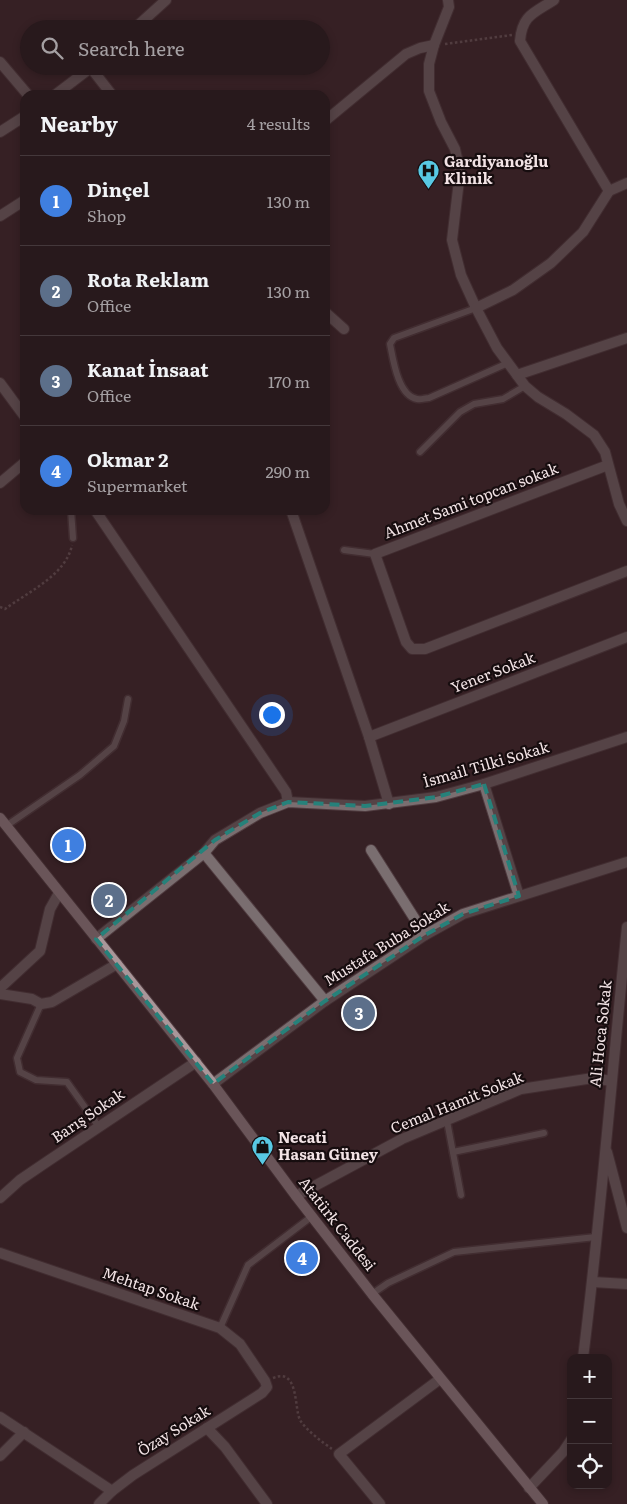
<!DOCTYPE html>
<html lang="en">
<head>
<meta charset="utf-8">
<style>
	:root { --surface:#28191c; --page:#302225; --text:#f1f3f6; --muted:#a5a0a3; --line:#44383b; --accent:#0f766e }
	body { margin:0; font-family:Literata,serif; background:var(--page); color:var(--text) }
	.controls { position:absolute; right:15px; bottom:15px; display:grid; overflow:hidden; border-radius:10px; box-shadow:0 2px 8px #0003 }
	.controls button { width:45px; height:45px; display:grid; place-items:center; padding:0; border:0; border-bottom:1px solid var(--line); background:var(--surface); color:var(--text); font:25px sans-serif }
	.you { position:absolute; left:271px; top:714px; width:18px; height:18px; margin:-12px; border:4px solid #fff; border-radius:50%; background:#1a73e8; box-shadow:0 0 0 8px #1a73e833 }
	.badge { display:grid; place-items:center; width:32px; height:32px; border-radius:50%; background:var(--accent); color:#fff; font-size:16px; font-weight:700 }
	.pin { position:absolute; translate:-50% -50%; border:2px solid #fff; box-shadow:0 1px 5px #0006 }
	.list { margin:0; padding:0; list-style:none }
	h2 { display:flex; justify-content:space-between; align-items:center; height:65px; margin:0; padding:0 20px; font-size:21px }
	h2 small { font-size:16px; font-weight:400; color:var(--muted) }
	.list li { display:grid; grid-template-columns:32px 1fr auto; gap:15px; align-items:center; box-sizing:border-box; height:90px; padding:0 20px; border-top:1px solid var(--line) }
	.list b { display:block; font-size:19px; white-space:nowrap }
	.list p { margin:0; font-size:16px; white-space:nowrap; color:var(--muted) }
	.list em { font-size:16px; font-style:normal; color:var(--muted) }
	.icon { flex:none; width:28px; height:28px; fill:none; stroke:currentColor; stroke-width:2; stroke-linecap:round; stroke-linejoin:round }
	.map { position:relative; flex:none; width:627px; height:1504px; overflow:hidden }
	.search { position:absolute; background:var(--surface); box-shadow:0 2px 8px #0003; left:20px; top:20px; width:310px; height:55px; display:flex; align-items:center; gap:12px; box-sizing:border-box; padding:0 18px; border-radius:28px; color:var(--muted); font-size:19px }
	.panel { position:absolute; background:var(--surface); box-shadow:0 2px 8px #0003; left:20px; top:90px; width:310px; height:425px; border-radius:15px }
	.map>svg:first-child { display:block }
</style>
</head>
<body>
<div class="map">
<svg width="627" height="1504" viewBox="0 0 627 1504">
	<rect width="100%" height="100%" fill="#362125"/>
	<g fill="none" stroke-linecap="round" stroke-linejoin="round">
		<defs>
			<g id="lane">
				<path d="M476,308L394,338L390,344C393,359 398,396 417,399C421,400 425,398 429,398L508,363"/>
				<polyline points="420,452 460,412 474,404 503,399 525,386"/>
				<polyline points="71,510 73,538"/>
				<polyline points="344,550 375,554"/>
				<polyline points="6,826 80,775 114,746 124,721 128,699"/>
				<polyline points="41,1004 17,1058 20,1072 36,1080 67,1082 99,1127"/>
				<polyline points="447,1121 461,1195"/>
				<polyline points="453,1152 544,1133"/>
				<polyline points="372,1294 388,1283 454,1252 596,1237"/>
				<polyline points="220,1328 248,1265 311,1217"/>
			</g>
			<g id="street">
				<polyline points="448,0 449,7 434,45 429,64 429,91 441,122 455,149 460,172 452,240 461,275 476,308 497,348 525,386 538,397 566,414 594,435 605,452 619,504 627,521"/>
				<path d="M554,0C534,13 522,15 520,41L609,191"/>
				<polyline points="134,29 166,0"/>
				<polyline points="0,62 28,95"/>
				<polyline points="91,68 112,95"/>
				<polyline points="55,95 93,66"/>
				<polyline points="325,121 406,54 420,48 434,45"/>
				<polyline points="0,132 25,116"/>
				<polyline points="0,216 25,200"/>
				<polyline points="476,308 513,290 551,263 583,232 609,191 627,183"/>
				<polyline points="325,312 344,329"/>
				<polyline points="517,375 627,338"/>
				<polyline points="0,383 25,417"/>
				<polyline points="608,465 375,554 406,642 412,649 425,649 627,571"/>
				<polyline points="0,483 25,462"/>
				<polyline points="95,510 286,792 288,802"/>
				<polyline points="291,510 369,737 389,804"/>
				<polyline points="369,737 627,637"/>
				<polyline points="484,784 519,896"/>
				<polyline points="371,850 425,935"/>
				<polyline points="204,853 325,1001"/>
				<polyline points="96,939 204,853 215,840 260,813 288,802 365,806 436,797 484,784 627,737"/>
				<polyline points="0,988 40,951 50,909 59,893"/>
				<polyline points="0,994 32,999 41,1004 52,1002 117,964"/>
				<polyline points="213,1084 325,1001 425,935 463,914 627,862"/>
				<polyline points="607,1152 627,1228"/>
				<polyline points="296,1196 402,1139 521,1089 593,1078 611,1081"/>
				<polyline points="0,1198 20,1180 48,1161 196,1062"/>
				<polyline points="0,1253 220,1328 240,1344 265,1381 267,1387 262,1393 133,1475 112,1491 99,1504"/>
				<polyline points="593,1282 627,1284"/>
				<path d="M583,1358C601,1215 612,1071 627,927"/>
				<polyline points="0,1417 112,1491"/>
				<polyline points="207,1428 225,1447 267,1504"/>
				<polyline points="0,1456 24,1432"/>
				<polyline points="529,1488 563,1452 571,1440"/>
				<polyline points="380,1504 339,1454 440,1379"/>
			</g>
			<polyline id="secondary" points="0,818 213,1084 296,1196 372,1294 543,1504"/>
		</defs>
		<use href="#lane" stroke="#503c40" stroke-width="9"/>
		<use href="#street" stroke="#503c40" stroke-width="12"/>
		<use href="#secondary" stroke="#503c40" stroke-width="12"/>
		<g stroke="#715e61" stroke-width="2.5" stroke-dasharray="2.5 2.5" stroke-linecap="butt">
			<polyline points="445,44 512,35"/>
			<path d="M0,607L5,609C28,592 66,575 72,545"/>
			<path d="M273,1378C299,1367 294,1408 300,1420C306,1430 322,1442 332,1449"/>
		</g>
		<use href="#lane" stroke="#7a6e70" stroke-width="6"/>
		<use href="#street" stroke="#7a6e70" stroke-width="10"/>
		<use href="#secondary" stroke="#a99699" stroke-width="10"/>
	</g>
	<path d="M0 0H627V1504H0ZM484,784L519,896L463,914L425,935L325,1001L213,1084L96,939L215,840L260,813L288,802L365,806L436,797Z" fill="#362125" fill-opacity=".55" fill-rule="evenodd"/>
	<path fill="none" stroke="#26817a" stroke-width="4" stroke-dasharray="10 6" stroke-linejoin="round" d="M484,784L519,896L463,914L425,935L325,1001L213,1084L96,939L215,840L260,813L288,802L365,806L436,797Z"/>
	<defs>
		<symbol id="hospital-pin" viewBox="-11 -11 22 30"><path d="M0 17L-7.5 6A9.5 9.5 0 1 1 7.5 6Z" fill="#58c9e4" stroke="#170d0f"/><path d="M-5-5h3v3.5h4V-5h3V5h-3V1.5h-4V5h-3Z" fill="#111"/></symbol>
		<symbol id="shop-pin" viewBox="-11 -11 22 30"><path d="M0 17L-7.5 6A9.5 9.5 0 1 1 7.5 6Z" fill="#58c9e4" stroke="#170d0f"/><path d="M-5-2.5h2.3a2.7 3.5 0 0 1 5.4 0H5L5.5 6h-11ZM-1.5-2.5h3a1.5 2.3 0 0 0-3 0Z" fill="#111"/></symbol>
	</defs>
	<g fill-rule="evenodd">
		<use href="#hospital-pin" x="416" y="158" width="25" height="34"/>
		<use href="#shop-pin" x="250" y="1134" width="25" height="34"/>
	</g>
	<g text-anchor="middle" stroke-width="4.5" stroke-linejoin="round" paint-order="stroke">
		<g font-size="15" font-weight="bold" fill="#f2e3e5" stroke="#170d0f" text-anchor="start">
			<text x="444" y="167">Gardiyanoğlu<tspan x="444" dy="17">Klinik</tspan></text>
			<text x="278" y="1143">Necati<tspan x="278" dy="17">Hasan Güney</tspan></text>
		</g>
		<g font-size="15" fill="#f2e3e5" stroke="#170d0f">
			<text transform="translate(471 501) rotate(-21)" y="5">Ahmet Sami topcan sokak</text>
			<text transform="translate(493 673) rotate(-21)" y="5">Yener Sokak</text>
			<text transform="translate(486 765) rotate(-16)" y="5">İsmail Tilki Sokak</text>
			<text transform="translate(387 944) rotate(-32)" y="5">Mustafa Buba Sokak</text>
			<text transform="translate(601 1034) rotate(-84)" y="5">Ali Hoca Sokak</text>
			<text transform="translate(457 1103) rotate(-22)" y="5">Cemal Hamit Sokak</text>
			<text transform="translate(88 1116) rotate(-34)" y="5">Barış Sokak</text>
			<text transform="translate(337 1224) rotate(52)" y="5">Atatürk Caddesi</text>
			<text transform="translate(151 1289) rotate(19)" y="5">Mehtap Sokak</text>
			<text transform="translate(174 1431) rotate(-32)" y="5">Özay Sokak</text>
		</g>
	</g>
</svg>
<div class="controls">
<button>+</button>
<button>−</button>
<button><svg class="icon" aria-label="locate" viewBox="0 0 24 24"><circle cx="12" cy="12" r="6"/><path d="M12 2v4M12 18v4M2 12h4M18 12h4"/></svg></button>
</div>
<div class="you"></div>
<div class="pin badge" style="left:68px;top:845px;background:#3f7fe0">1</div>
<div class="pin badge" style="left:109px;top:900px;background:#5c6f8a">2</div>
<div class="pin badge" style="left:359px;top:1013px;background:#5c6f8a">3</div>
<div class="pin badge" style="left:302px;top:1258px;background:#3f7fe0">4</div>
<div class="search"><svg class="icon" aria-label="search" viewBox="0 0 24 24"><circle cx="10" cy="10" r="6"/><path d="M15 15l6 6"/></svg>Search here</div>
<section class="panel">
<h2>Nearby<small>4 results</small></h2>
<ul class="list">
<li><span class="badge" style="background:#3f7fe0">1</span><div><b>Dinçel</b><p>Shop</p></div><em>130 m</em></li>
<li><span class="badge" style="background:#5c6f8a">2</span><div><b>Rota Reklam</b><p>Office</p></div><em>130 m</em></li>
<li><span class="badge" style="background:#5c6f8a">3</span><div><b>Kanat İnsaat</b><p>Office</p></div><em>170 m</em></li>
<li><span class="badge" style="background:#3f7fe0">4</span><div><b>Okmar 2</b><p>Supermarket</p></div><em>290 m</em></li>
</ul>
</section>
</div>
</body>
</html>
